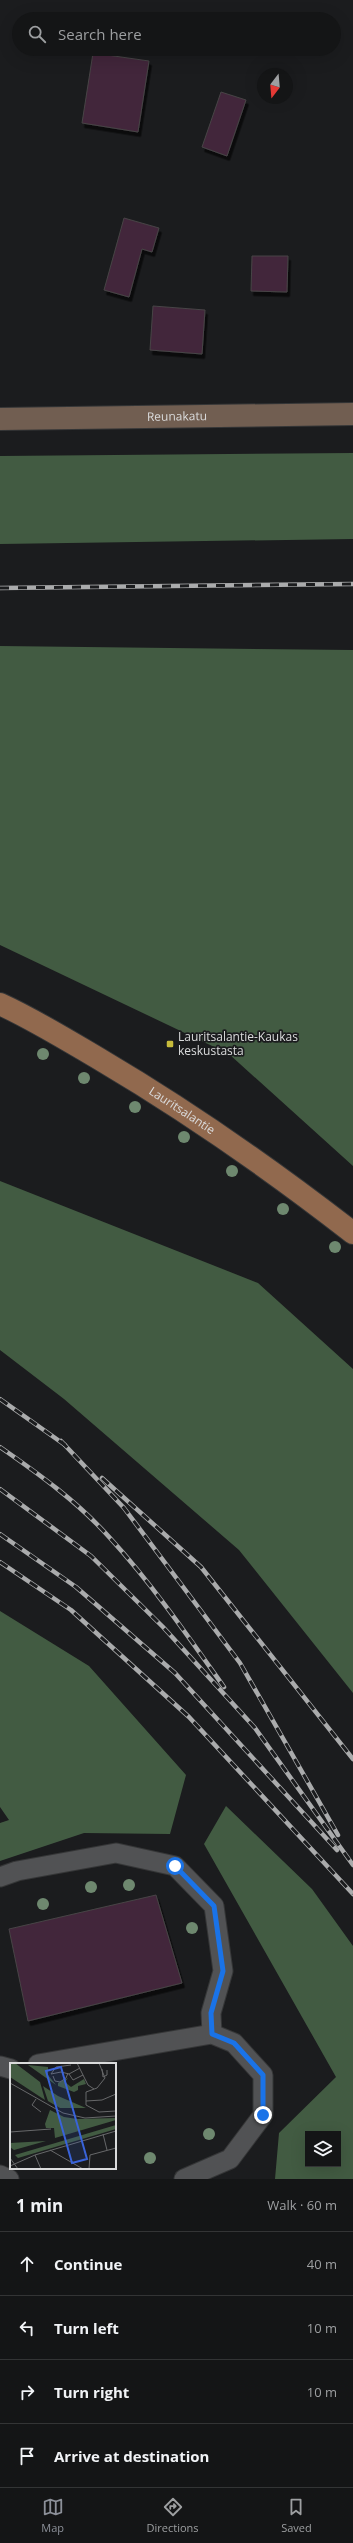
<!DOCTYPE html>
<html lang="en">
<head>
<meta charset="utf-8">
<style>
	:root { --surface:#141516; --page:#212223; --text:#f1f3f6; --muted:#9d9fa1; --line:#333435; --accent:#8c9099 }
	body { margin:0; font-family:"Open Sans",sans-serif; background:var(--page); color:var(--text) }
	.controls { position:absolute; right:12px; bottom:12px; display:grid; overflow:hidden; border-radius:0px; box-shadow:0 4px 16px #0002 }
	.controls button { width:36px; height:36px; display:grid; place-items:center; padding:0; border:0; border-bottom:1px solid var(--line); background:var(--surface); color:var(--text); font:20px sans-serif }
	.compass { position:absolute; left:257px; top:68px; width:36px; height:36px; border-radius:50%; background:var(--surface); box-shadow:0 4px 16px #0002; rotate:196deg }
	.stop { position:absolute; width:12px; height:12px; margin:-9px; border:3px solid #1a73e8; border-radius:50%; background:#fff }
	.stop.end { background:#1a73e8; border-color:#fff; box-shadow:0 1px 4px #0008 }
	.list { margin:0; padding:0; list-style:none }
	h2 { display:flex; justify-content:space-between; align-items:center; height:52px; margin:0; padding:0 16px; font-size:17px }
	h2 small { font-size:13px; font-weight:400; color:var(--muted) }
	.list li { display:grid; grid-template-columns:26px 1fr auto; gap:12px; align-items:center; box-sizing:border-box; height:64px; padding:0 16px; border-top:1px solid var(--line) }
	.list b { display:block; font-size:15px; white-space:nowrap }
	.list em { font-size:13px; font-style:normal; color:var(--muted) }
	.icon { flex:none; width:22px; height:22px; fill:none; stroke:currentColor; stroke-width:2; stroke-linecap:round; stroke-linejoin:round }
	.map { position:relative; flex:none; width:353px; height:2179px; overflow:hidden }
	.search { position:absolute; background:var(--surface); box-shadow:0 4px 16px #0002; left:12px; right:12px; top:12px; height:44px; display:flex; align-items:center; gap:10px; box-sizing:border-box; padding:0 14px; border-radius:22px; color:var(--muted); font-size:15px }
	.sheet { height:308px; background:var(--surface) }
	nav { display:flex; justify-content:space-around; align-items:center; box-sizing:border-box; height:56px; border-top:1px solid var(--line); background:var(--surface); font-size:11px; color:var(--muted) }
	nav a { display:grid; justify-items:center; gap:2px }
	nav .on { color:var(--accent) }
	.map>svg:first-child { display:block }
</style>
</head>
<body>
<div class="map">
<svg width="353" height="2179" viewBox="0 0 353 2179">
	<defs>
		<filter id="shadow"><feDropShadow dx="2.5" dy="4.5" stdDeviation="0" flood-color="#0009"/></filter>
	</defs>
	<rect width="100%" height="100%" fill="#1b1c1e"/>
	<g fill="#425b42" fill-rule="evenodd">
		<polygon points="353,453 353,539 0,544 0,456"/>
		<polygon points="0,646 353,650 353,1166 229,1054 0,945"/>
		<polygon points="0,1181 258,1283 353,1369 353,1693 239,1550 64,1399 0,1350"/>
		<polygon points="0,1611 89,1666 186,1775 170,1834 84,1833 0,1861 0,1823 9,1820 0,1807"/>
		<path d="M226,1806L312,1889L353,1946V2179H275L279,2133L336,2077L204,1844ZM308,2134H338V2164H308Z"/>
	</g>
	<g fill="#43273a" stroke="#474446" filter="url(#shadow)">
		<polygon points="93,53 149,61 138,132 82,123"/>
		<polygon points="221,92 246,100 227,156 202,147"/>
		<polygon points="124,218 159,228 152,252 142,249 129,297 104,290"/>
		<polygon points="252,256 288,256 287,292 251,291"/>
		<polygon points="153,306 205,310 202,354 150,350"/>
		<polygon points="156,1895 182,1983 28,2021 9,1929"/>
	</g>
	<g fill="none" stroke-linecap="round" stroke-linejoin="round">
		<defs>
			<g id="lane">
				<polyline points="0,1877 17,1871 116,1853 175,1866 214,1906 223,1971 211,2013 212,2034"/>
				<polyline points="38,2064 212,2034 234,2043 263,2075 263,2115 230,2159 184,2179"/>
				<polyline points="0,2066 11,2069"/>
				<polyline points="0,2175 9,2179"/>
			</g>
			<g id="secondary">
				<path id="s1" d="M0,419L353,414"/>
			</g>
			<g id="primary">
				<path id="s2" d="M0,1004C35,1020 67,1040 101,1060C189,1112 272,1170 353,1233"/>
			</g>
		</defs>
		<use href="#lane" stroke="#353637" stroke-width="21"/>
		<use href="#secondary" stroke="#353637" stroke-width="24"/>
		<use href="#primary" stroke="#353637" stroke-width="24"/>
		<use href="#lane" stroke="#515254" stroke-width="19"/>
		<use href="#secondary" stroke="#715e51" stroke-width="22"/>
		<use href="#primary" stroke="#91694e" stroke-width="22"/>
		<defs>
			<g id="rail">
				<polyline points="0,588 353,584"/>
				<polyline points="0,1399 65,1445"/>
				<polyline points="61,1441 124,1508 240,1663 338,1835"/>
				<path d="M0,1447C39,1474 78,1502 110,1538C152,1584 188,1636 224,1687"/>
				<polyline points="102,1478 201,1567 353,1759"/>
				<polyline points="0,1489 91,1556 163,1627 255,1728 353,1865"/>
				<polyline points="0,1534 76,1587 175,1673 337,1850"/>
				<polyline points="0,1562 71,1610 189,1717 353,1894"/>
			</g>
		</defs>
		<use href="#rail" stroke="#aaabac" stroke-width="4.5"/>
		<use href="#rail" stroke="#1b1c1e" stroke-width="3" stroke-dasharray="9" stroke-linecap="butt"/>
	</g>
	<g fill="#6e886f">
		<circle cx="43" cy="1054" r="6"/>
		<circle cx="84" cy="1078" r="6"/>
		<circle cx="135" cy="1107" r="6"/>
		<circle cx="184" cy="1137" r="6"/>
		<circle cx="232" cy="1171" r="6"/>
		<circle cx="283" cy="1209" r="6"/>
		<circle cx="335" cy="1247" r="6"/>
		<circle cx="129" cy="1885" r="6"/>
		<circle cx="91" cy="1887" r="6"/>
		<circle cx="43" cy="1904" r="6"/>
		<circle cx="192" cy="1928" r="6"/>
		<circle cx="209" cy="2134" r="6"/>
		<circle cx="150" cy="2158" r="6"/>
	</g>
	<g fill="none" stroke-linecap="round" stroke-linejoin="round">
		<polyline stroke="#1a73e8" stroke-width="5" points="175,1866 214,1906 223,1971 211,2013 212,2034 234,2043 263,2075 263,2115"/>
	</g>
	<rect fill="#c7bb3b" stroke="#1b1c1e" stroke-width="1.5" x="166" y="1040" width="8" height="8" rx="2"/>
	<g text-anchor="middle" stroke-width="3.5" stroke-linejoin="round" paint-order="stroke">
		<g font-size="12" fill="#dadbdc" stroke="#1b1c1e">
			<text dy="4" stroke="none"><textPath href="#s1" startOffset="177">Reunakatu</textPath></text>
			<text dy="4" stroke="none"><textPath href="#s2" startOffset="211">Lauritsalantie</textPath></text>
		</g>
		<g font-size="12" fill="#dadbdc" stroke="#1b1c1e" text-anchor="start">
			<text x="178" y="1041">Lauritsalantie-Kaukas<tspan x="178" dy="14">keskustasta</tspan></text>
		</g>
	</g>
	<g transform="translate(10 2063)">
		<rect width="106" height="106" fill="#1b1c1e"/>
		<path d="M0,0H5L30,19L35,37L0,14ZM18,2L38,4V12L46,22ZM58,15L55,19L61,24L74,16L76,21L68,23V27L64,29L48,23V20ZM33,23L48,33L76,45H50L43,41L38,38ZM40,47L54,54L67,56L106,55V57L45,75L44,65H36L35,61ZM106,62V66L8,95L5,92ZM36,78L4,87L0,84V80Z" fill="#425b42"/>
		<path fill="none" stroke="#67686a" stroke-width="1" d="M67,0L78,22L84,26M89,0L95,15L87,25L76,29V42L89,49L106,48M61,2L46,4L41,11L51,9L59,11L70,5M92,6L93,14L97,12V7M59,11L63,17L73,12M43,13L45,18L50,19L56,15L58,10M0,20L53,50L75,55L106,53M26,36L22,42L31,49M76,38L92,37L106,31M0,69L41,66M93,71L97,87M40,87L73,106M25,92L31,106M0,95L8,106M0,103L25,92L106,68M79,106L80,92L106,85"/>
		<path fill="#3963d9" fill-opacity="0.15" stroke="#3963d9" stroke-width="2" d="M51,4L77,96L62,100L36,8Z"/>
		<rect width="106" height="106" fill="none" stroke="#dadbdc" stroke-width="2"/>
	</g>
</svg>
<div class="controls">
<button><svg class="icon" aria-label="layers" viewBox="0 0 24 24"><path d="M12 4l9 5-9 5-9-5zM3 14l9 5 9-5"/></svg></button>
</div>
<svg class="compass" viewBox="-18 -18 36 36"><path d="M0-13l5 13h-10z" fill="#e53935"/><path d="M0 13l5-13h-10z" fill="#9d9fa1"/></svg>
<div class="stop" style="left:175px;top:1866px"></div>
<div class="stop end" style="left:263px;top:2115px"></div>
<div class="search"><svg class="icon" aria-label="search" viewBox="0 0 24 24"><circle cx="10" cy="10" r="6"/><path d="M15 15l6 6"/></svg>Search here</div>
</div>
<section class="sheet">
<h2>1 min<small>Walk · 60 m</small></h2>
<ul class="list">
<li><svg class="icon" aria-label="ahead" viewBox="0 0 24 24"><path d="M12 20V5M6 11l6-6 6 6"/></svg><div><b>Continue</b></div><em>40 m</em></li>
<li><svg class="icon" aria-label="left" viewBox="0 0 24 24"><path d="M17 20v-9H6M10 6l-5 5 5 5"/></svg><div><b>Turn left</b></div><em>10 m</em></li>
<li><svg class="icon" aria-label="right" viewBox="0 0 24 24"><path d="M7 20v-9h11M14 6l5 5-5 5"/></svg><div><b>Turn right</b></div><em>10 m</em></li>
<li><svg class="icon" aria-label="arrive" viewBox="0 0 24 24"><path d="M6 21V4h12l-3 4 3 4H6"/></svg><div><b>Arrive at destination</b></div></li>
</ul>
</section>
<nav>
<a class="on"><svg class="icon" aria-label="map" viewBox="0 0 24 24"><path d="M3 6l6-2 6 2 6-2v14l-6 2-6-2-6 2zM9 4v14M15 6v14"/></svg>Map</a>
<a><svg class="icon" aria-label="directions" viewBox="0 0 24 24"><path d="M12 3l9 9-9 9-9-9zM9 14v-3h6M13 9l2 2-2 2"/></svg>Directions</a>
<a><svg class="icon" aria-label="saved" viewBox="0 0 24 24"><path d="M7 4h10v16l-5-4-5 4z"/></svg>Saved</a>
</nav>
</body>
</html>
